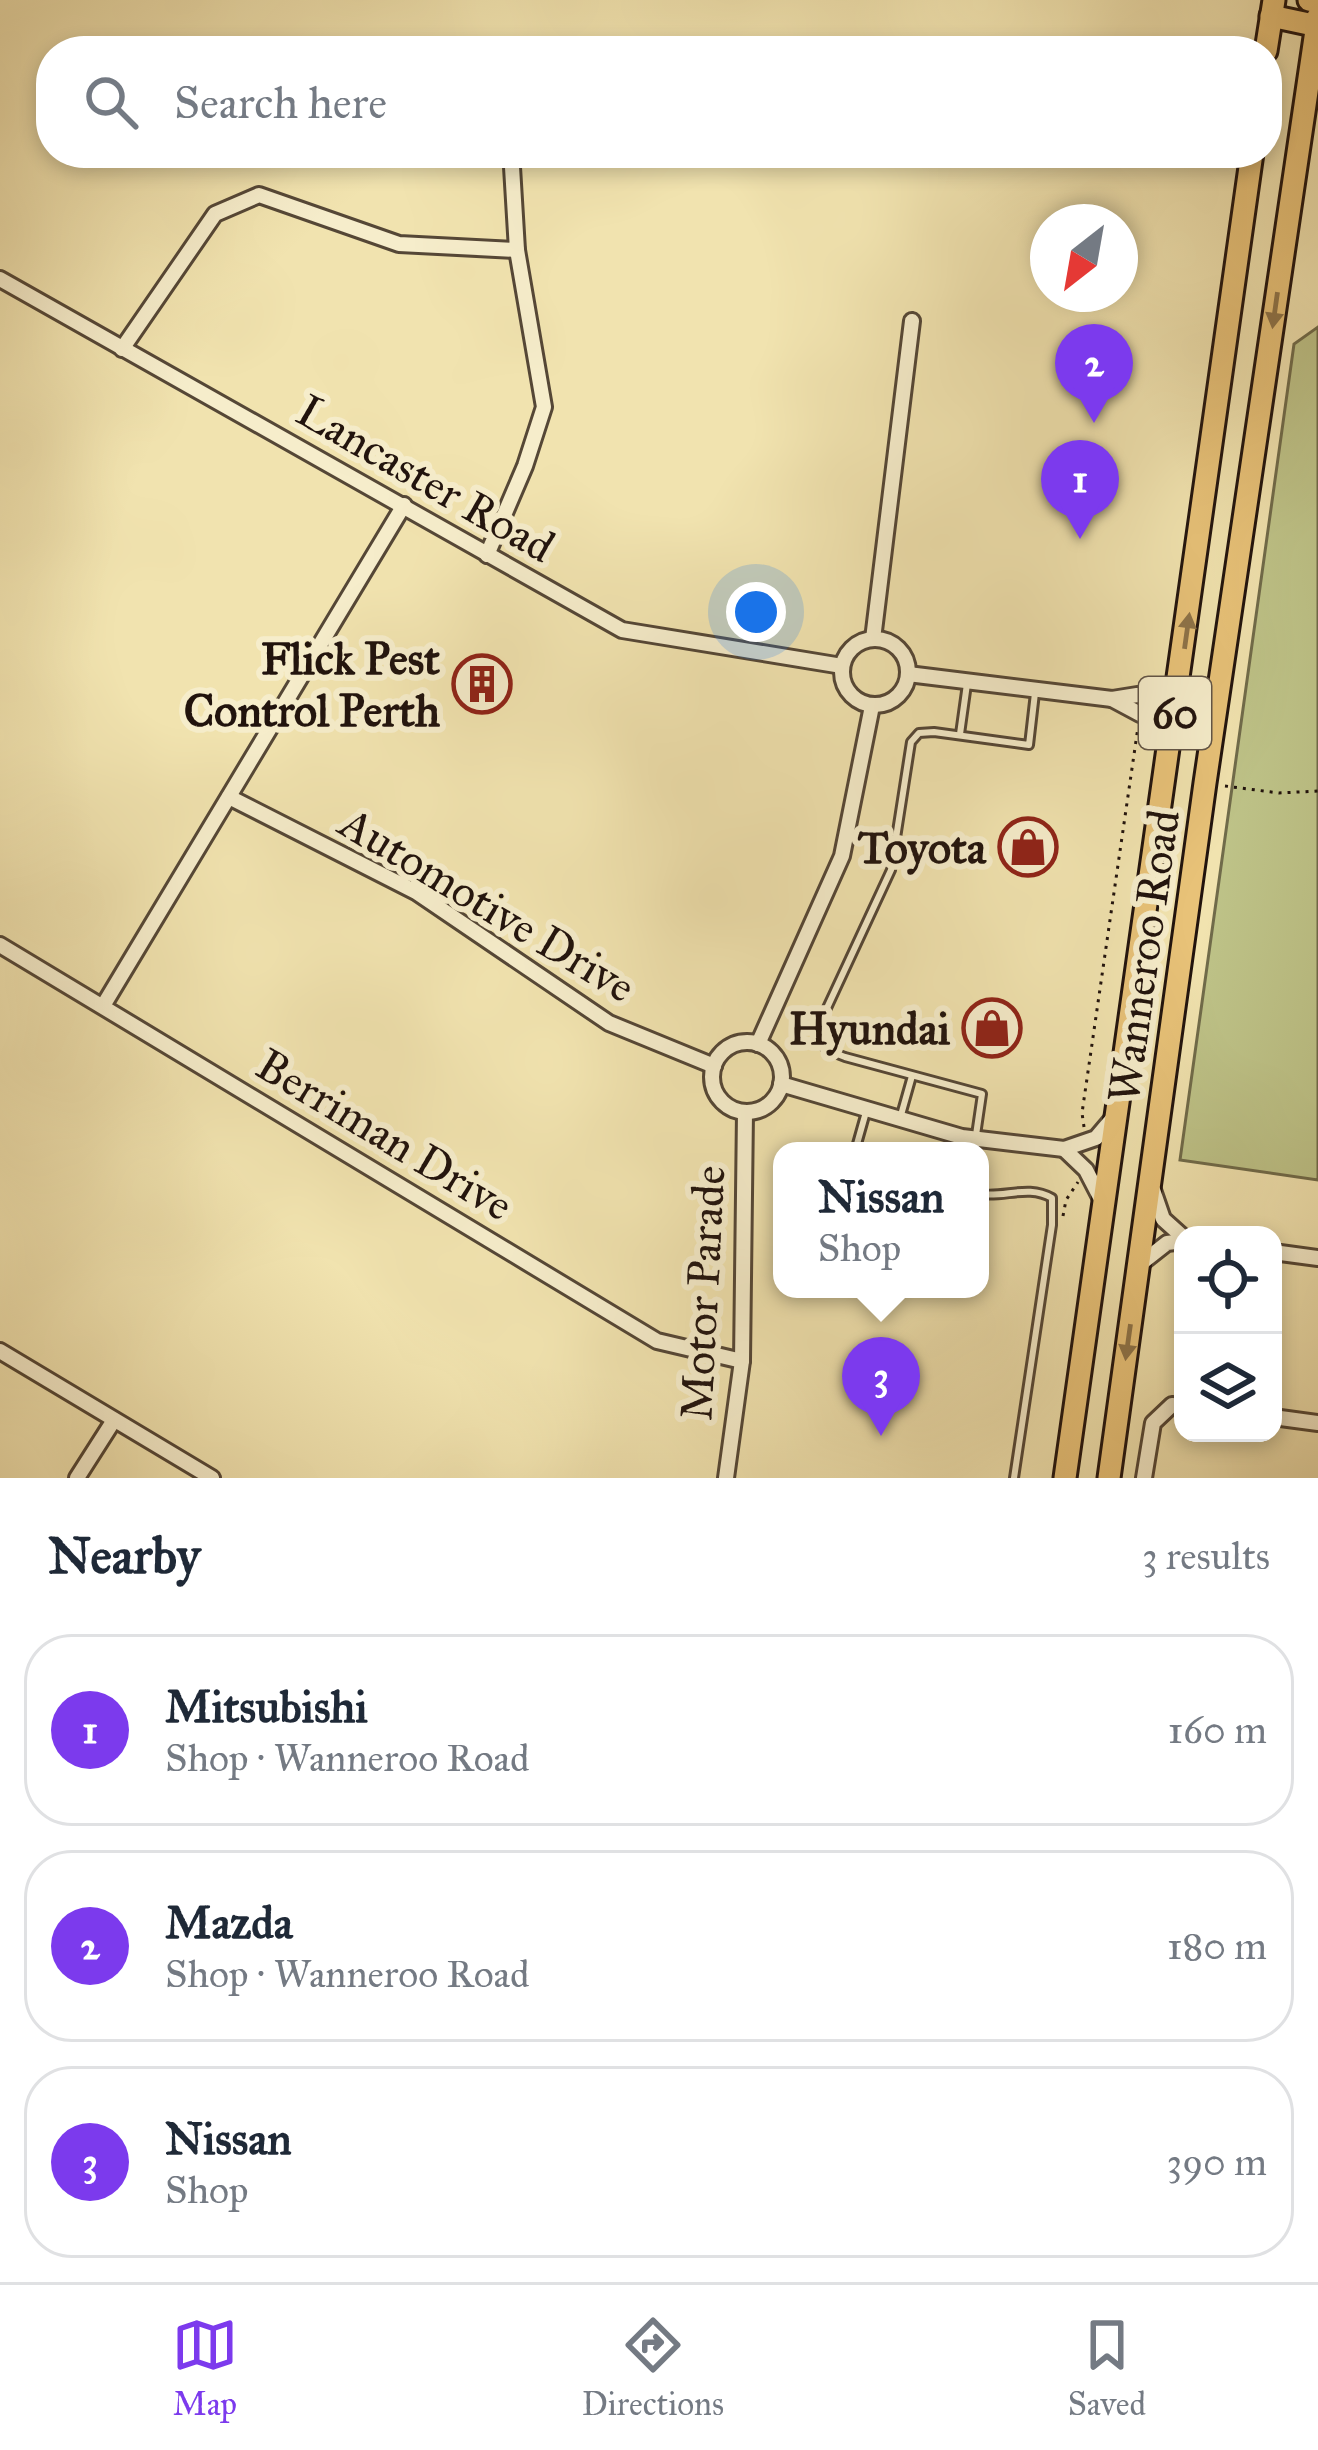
<!DOCTYPE html>
<html lang="en">
<head>
<meta charset="utf-8">
<style>
	:root { --surface:#fff; --page:#f2f2f3; --text:#1f2937; --muted:#747a83; --line:#e0e1e3; --accent:#7c3aed }
	body { margin:0; font-family:"IM FELL Great Primer",serif; background:var(--page); color:var(--text) }
	.controls { position:absolute; right:36px; bottom:36px; display:grid; overflow:hidden; border-radius:24px; box-shadow:0 6px 18px #0003 }
	.controls button { width:108px; height:108px; display:grid; place-items:center; padding:0; border:0; border-bottom:3px solid var(--line); background:var(--surface); color:var(--text); font:60px sans-serif }
	.compass { position:absolute; left:1030px; top:204px; width:108px; height:108px; border-radius:50%; background:var(--surface); box-shadow:0 6px 18px #0003; rotate:211deg }
	.you { position:absolute; left:756px; top:612px; width:42px; height:42px; margin:-30px; border:9px solid #fff; border-radius:50%; background:#1a73e8; box-shadow:0 0 0 18px #1a73e833 }
	.badge { display:grid; place-items:center; width:78px; height:78px; border-radius:50%; background:var(--accent); color:#fff; font-size:39px; font-weight:700 }
	.pin { position:absolute; translate:-50% -99px; filter:drop-shadow(0 3px 6px #0008) }
	.pin::after { content:''; position:absolute; top:63px; width:42px; height:36px; background:inherit; clip-path:polygon(0 0,100% 0,50% 100%) }
	.popup { position:absolute; left:773px; top:1142px; width:216px; height:156px; box-sizing:border-box; display:grid; place-content:center; border-radius:24px; background:var(--surface); filter:drop-shadow(0 3px 9px #0005); font-size:39px; white-space:nowrap; color:var(--muted) }
	.popup b { font-size:45px; color:var(--text) }
	.popup::after { content:''; position:absolute; left:50%; top:100%; margin-left:-24px; border:24px solid transparent; border-top-color:var(--surface) }
	.list { margin:0; padding:0; list-style:none }
	h2 { display:flex; justify-content:space-between; align-items:center; height:156px; margin:0; padding:0 48px; font-size:51px }
	h2 small { font-size:39px; font-weight:400; color:var(--muted) }
	.list li { display:grid; grid-template-columns:78px 1fr auto; gap:36px; align-items:center; box-sizing:border-box; height:192px; margin:0 24px 24px; padding:0 24px; border:3px solid var(--line); border-radius:48px }
	.list b { display:block; font-size:45px; white-space:nowrap }
	.list p { margin:0; font-size:39px; white-space:nowrap; color:var(--muted) }
	.list em { font-size:39px; font-style:normal; color:var(--muted) }
	.icon { flex:none; width:66px; height:66px; fill:none; stroke:currentColor; stroke-width:2; stroke-linecap:round; stroke-linejoin:round }
	.map { position:relative; flex:none; width:1318px; height:1478px; overflow:hidden }
	.search { position:absolute; background:var(--surface); box-shadow:0 6px 18px #0003; left:36px; right:36px; top:36px; height:132px; display:flex; align-items:center; gap:30px; box-sizing:border-box; padding:0 42px; border-radius:48px; color:var(--muted); font-size:45px }
	.sheet { height:804px; background:var(--surface) }
	nav { display:flex; justify-content:space-around; align-items:center; box-sizing:border-box; height:168px; border-top:3px solid var(--line); background:var(--surface); font-size:33px; color:var(--muted) }
	nav a { display:grid; justify-items:center; gap:6px }
	nav .on { color:var(--accent) }
	.map>svg:first-child { display:block }
</style>
</head>
<body>
<div class="map">
<svg width="1318" height="1478" viewBox="0 0 1318 1478">
	<rect width="100%" height="100%" fill="#f1e3af"/>
	<filter id="stains"><feTurbulence type="fractalNoise" baseFrequency=".00167" numOctaves="4"/><feColorMatrix values="0 0 0 0 .2 0 0 0 0 .09 0 0 0 0 .02 0 0 0 .5 -.17"/></filter>
	<radialGradient id="worn" r=".72"><stop offset=".6" stop-color="#630" stop-opacity="0"/><stop offset="1" stop-color="#630" stop-opacity=".3"/></radialGradient>
	<polygon fill="#bec388" stroke="#706b4a" stroke-width="3" points="1318,327 1318,1180 1180,1160 1294,344"/>
	<g fill="none" stroke-linecap="round" stroke-linejoin="round">
		<defs>
			<g id="service">
				<polyline points="960,734 967,684"/>
				<polyline points="901,1115 912,1076"/>
				<polyline points="976,1135 982,1094 845,1057 827,1050 817,1037 820,1023 891,870 911,742 919,733 934,732 1029,745 1035,693"/>
				<polyline points="855,1151 866,1112"/>
				<path d="M980,1194C1005,1198 1028,1184 1052,1198V1225L1014,1478"/>
			</g>
			<g id="minor">
				<polyline points="0,279 622,630 842,666"/>
				<polyline points="122,349 215,214 259,195 399,244 517,250"/>
				<polyline points="487,555 525,466 544,407 517,250 512,167"/>
				<circle cx="875" cy="672" r="33"/>
				<polyline points="873,639 912,321"/>
				<polyline points="908,674 1112,699 1137,695 1217,704"/>
				<polyline points="1112,699 1140,714 1214,723"/>
				<polyline points="229,797 416,892 609,1023 714,1066"/>
				<polyline points="0,945 657,1341 742,1361"/>
				<polyline points="103,1006 404,505"/>
				<circle cx="747" cy="1077" r="35"/>
				<polyline points="758,1044 842,856 872,706"/>
				<polyline points="781,1084 962,1137 1064,1149 1096,1138 1113,1118"/>
				<polyline points="1064,1149 1086,1170 1101,1199"/>
				<polyline points="1153,1190 1163,1219 1183,1237"/>
				<polyline points="1273,1252 1318,1258"/>
				<polyline points="1139,1265 1167,1243 1183,1241"/>
				<polyline points="0,1351 212,1478"/>
				<polyline points="1273,1417 1318,1423"/>
				<polyline points="77,1478 114,1420"/>
				<polyline points="726,1478 742,1361 745,1112"/>
				<polyline points="1144,1478 1153,1423 1172,1405 1183,1406"/>
			</g>
			<g id="primary">
				<polyline points="1309,0 1318,2"/>
				<polyline points="1271,16 1318,26"/>
			</g>
			<g id="trunk">
				<polyline points="1266,51 1274,0"/>
				<polyline points="1065,1478 1252,153"/>
				<polyline points="1109,1478 1205,783 1318,17"/>
			</g>
		</defs>
		<use href="#service" stroke="#554736" stroke-width="12"/>
		<use href="#minor" stroke="#554736" stroke-width="20"/>
		<use href="#primary" stroke="#21130d" stroke-width="27"/>
		<use href="#trunk" stroke="#21130d" stroke-width="27"/>
		<g stroke="#21130d" stroke-width="3" stroke-dasharray="3 6" stroke-linecap="butt">
			<polyline points="1225,786 1279,793 1318,791"/>
			<polyline points="1084,1127 1082,1113 1138,727"/>
			<polyline points="1063,1216 1066,1200 1078,1182"/>
		</g>
		<use href="#service" stroke="#f6edcb" stroke-width="6"/>
		<use href="#minor" stroke="#f6edcb" stroke-width="14"/>
		<use href="#primary" stroke="#e8c278" stroke-width="21"/>
		<use href="#trunk" stroke="#e8c278" stroke-width="21"/>
	</g>
	<defs><path id="oneway-solid" d="M-6-.8H1V-3.2L6.5 0L1 3.2V.8H-6Z" transform="scale(3)"/></defs>
	<g fill="#8e7348">
		<use href="#oneway-solid" transform="translate(1275 310) rotate(98)"/>
		<use href="#oneway-solid" transform="translate(1187 631) rotate(-82)"/>
		<use href="#oneway-solid" transform="translate(1128 1342) rotate(98)"/>
	</g>
	<defs>
		<symbol id="building-ring" viewBox="-11 -11 22 22"><circle r="9.5" fill="#f6edcb" stroke="#8f2418" stroke-width="1.5"/><path d="M-4-6H4V6H1V3H-1V6H-4ZM-2.5-4.3h1.7v1.8h-1.7ZM.8-4.3h1.7v1.8H.8ZM-2.5-1h1.7V.8h-1.7ZM.8-1h1.7V.8H.8Z" fill="#8f2418"/></symbol>
		<symbol id="shop-ring" viewBox="-11 -11 22 22"><circle r="9.5" fill="#f6edcb" stroke="#8f2418" stroke-width="1.5"/><path d="M-5-2.5h2.3a2.7 3.5 0 0 1 5.4 0H5L5.5 6h-11ZM-1.5-2.5h3a1.5 2.3 0 0 0-3 0Z" fill="#8f2418"/></symbol>
	</defs>
	<g fill-rule="evenodd">
		<use href="#building-ring" x="449" y="651" width="66" height="66"/>
		<use href="#shop-ring" x="995" y="814" width="66" height="66"/>
		<use href="#shop-ring" x="959" y="995" width="66" height="66"/>
	</g>
	<g text-anchor="middle" stroke-width="12" stroke-linejoin="round" paint-order="stroke">
		<rect fill="#f6edcb" stroke="#615446" stroke-width="3" x="1139" y="677" width="72" height="72" rx="9"/>
		<g font-size="42" font-weight="bold" fill="#21130d">
			<text x="1175" y="728">60</text>
		</g>
		<g font-size="45" fill="#21130d" stroke="#f6edcb">
			<text transform="translate(426 478) rotate(30)" y="16">Lancaster Road</text>
			<text transform="translate(488 904) rotate(31)" y="16">Automotive Drive</text>
			<text transform="translate(1143 956) rotate(-82)" y="16">Wanneroo Road</text>
			<text transform="translate(385 1134) rotate(31)" y="16">Berriman Drive</text>
			<text transform="translate(702 1293) rotate(-87)" y="16">Motor Parade</text>
		</g>
		<g font-size="45" font-weight="bold" fill="#21130d" stroke="#f6edcb" text-anchor="end">
			<text x="440" y="674">Flick Pest<tspan x="440" dy="52">Control Perth</tspan></text>
			<text x="986" y="863">Toyota</text>
			<text x="950" y="1044">Hyundai</text>
		</g>
	</g>
	<rect width="100%" height="100%" filter="url(#stains)"/>
	<rect width="100%" height="100%" fill="url(#worn)"/>
</svg>
<div class="controls">
<button><svg class="icon" aria-label="locate" viewBox="0 0 24 24"><circle cx="12" cy="12" r="6"/><path d="M12 2v4M12 18v4M2 12h4M18 12h4"/></svg></button>
<button><svg class="icon" aria-label="layers" viewBox="0 0 24 24"><path d="M12 4l9 5-9 5-9-5zM3 14l9 5 9-5"/></svg></button>
</div>
<svg class="compass" viewBox="-18 -18 36 36"><path d="M0-13l5 13h-10z" fill="#e53935"/><path d="M0 13l5-13h-10z" fill="#747a83"/></svg>
<div class="you"></div>
<div class="pin badge" style="left:1080px;top:539px">1</div>
<div class="pin badge" style="left:1094px;top:423px">2</div>
<div class="pin badge" style="left:881px;top:1436px">3</div>
<div class="popup"><b>Nissan</b>Shop</div>
<div class="search"><svg class="icon" aria-label="search" viewBox="0 0 24 24"><circle cx="10" cy="10" r="6"/><path d="M15 15l6 6"/></svg>Search here</div>
</div>
<section class="sheet">
<h2>Nearby<small>3 results</small></h2>
<ul class="list">
<li><span class="badge">1</span><div><b>Mitsubishi</b><p>Shop · Wanneroo Road</p></div><em>160 m</em></li>
<li><span class="badge">2</span><div><b>Mazda</b><p>Shop · Wanneroo Road</p></div><em>180 m</em></li>
<li><span class="badge">3</span><div><b>Nissan</b><p>Shop</p></div><em>390 m</em></li>
</ul>
</section>
<nav>
<a class="on"><svg class="icon" aria-label="map" viewBox="0 0 24 24"><path d="M3 6l6-2 6 2 6-2v14l-6 2-6-2-6 2zM9 4v14M15 6v14"/></svg>Map</a>
<a><svg class="icon" aria-label="directions" viewBox="0 0 24 24"><path d="M12 3l9 9-9 9-9-9zM9 14v-3h6M13 9l2 2-2 2"/></svg>Directions</a>
<a><svg class="icon" aria-label="saved" viewBox="0 0 24 24"><path d="M7 4h10v16l-5-4-5 4z"/></svg>Saved</a>
</nav>
</body>
</html>
